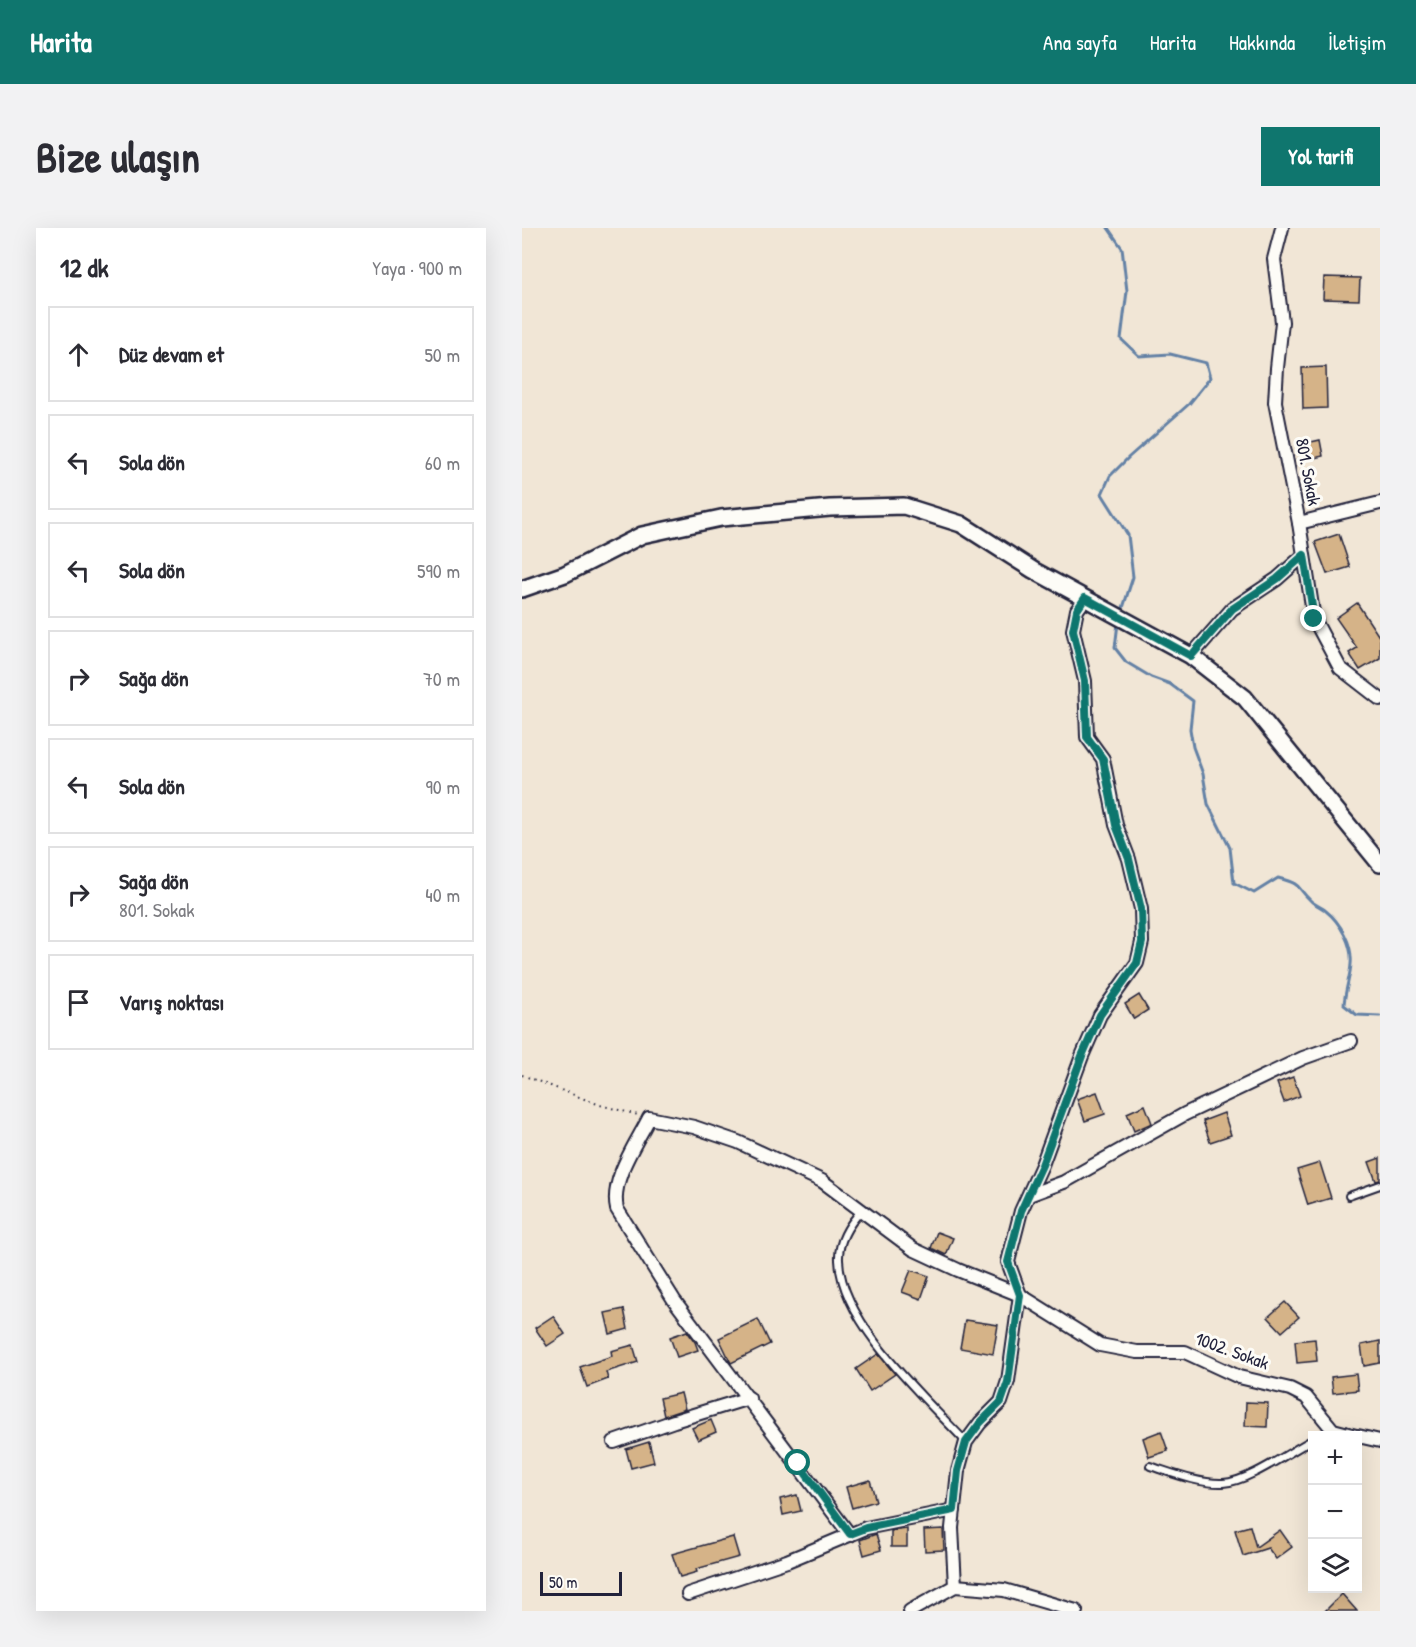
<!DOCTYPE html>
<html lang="tr">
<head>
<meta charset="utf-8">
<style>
	:root { --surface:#fff; --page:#f2f2f3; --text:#2b2b33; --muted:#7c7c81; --line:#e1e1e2; --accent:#0f766e }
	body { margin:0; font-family:"Patrick Hand",sans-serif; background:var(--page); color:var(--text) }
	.controls { position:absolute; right:18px; bottom:18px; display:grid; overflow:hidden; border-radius:0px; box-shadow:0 6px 24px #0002 }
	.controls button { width:54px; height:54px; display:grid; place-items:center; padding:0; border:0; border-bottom:2px solid var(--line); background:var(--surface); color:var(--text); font:30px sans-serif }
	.scale { position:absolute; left:18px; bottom:15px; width:82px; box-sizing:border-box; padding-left:6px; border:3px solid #22223b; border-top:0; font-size:16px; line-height:21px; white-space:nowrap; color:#22223b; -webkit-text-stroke:4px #fdfcf7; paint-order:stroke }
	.stop { position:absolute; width:18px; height:18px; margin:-14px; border:4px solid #0f766e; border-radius:50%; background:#fff }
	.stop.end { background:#0f766e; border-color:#fff; box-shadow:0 2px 6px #0008 }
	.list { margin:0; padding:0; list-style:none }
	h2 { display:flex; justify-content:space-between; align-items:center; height:78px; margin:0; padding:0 24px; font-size:26px }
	h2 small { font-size:20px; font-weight:400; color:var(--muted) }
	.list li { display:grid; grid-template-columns:39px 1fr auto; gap:18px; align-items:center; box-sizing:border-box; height:96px; margin:0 12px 12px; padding:0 12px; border:2px solid var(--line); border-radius:0px }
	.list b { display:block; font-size:22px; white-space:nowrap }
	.list p { margin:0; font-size:20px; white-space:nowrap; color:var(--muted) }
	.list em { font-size:20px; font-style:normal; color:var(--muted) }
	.icon { flex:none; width:33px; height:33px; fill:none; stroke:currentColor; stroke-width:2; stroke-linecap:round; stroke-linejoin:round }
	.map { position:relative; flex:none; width:858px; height:1383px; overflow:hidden; border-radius:0px }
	header { display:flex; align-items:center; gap:36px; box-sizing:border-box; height:84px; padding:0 30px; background:var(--accent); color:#fff }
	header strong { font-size:28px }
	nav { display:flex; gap:33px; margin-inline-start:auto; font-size:21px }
	.intro { display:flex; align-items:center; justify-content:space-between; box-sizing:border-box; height:144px; padding:0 36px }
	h1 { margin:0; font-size:42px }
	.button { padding:15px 27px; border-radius:0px; background:var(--accent); color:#fff; font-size:21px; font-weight:700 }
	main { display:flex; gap:36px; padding:0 36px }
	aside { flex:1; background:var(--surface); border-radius:0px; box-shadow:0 6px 24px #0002 }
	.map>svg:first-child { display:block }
</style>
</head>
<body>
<header>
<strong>Harita</strong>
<nav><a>Ana sayfa</a><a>Harita</a><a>Hakkında</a><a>İletişim</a></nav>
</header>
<div class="intro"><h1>Bize ulaşın</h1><a class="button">Yol tarifi</a></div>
<main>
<aside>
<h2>12 dk<small>Yaya · 900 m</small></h2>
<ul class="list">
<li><svg class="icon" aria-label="ahead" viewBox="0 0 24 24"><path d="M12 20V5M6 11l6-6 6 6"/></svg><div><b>Düz devam et</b></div><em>50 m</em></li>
<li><svg class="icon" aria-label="left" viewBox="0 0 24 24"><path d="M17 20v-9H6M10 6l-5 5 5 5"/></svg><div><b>Sola dön</b></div><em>60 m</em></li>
<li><svg class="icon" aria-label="left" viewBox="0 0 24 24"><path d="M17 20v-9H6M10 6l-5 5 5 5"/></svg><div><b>Sola dön</b></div><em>590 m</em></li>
<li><svg class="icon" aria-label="right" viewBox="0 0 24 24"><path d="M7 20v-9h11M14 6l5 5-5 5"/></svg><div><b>Sağa dön</b></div><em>70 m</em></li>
<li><svg class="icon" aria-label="left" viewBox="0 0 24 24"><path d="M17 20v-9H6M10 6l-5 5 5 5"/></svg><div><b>Sola dön</b></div><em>90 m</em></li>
<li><svg class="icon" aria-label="right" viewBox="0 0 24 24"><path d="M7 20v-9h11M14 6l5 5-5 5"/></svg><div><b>Sağa dön</b><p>801. Sokak</p></div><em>40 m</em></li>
<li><svg class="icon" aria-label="arrive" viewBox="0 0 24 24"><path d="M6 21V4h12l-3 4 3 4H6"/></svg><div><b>Varış noktası</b></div></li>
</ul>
</aside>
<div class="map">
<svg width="858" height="1383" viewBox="0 0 858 1383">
	<rect width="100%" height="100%" fill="#f1e6d6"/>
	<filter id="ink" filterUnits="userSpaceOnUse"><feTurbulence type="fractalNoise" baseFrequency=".0167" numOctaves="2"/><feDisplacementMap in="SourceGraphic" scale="12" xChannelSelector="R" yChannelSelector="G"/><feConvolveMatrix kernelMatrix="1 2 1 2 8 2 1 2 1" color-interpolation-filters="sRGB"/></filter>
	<g filter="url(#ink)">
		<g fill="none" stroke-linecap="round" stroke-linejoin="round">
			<g stroke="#6481a5" stroke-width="3">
				<polyline points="586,0 600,20 605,63 599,111 617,128 648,126 684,135 688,150 667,176 607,229 588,248 580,266 606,307 611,349 600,383"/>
				<path d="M596,395L593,420L604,434L629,449L648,456L671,473L668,501L671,519L681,546L686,576L708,620L712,655L732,665L756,650C782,657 772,657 789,673C793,677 800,679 804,683C818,694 831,717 829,736C828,750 823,762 822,777L835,787L858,788"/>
			</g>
		</g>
		<g fill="#d5b388" stroke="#22223b" stroke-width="1.5">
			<polygon points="802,49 838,50 837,72 801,71"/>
			<polygon points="804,139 805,180 781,181 780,140"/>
			<polygon points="798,212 801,228 783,232 780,216"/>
			<polygon points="817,306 828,339 805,346 793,314"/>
			<polygon points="835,375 858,410 858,430 838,442 827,425 835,420 814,390"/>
			<polygon points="617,767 626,782 612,791 603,776"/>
			<polygon points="771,849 778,868 762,874 755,855"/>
			<polygon points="575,864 583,886 563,893 555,871"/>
			<polygon points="623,877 630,895 612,903 605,885"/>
			<polygon points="702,885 709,907 688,914 681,893"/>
			<polygon points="858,930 858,952 854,953 847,934"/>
			<polygon points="798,935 809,970 786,977 775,942"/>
			<polygon points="415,1004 431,1010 424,1027 409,1020"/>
			<polygon points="389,1042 407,1048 399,1071 380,1064"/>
			<polygon points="763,1074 777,1089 760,1104 746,1089"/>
			<polygon points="102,1081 106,1101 88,1106 83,1085"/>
			<polygon points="31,1088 43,1106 25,1118 13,1100"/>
			<polygon points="236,1091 248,1116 209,1135 197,1110"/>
			<polygon points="443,1092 476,1097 471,1126 438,1120"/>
			<polygon points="165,1103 173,1114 176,1122 155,1129 148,1109"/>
			<polygon points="793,1111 795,1133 775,1135 773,1113"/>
			<polygon points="858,1113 858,1135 842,1138 839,1117"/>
			<polygon points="111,1117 116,1134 84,1144 86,1151 65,1159 58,1139 90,1128 89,1123"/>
			<polygon points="356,1126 373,1146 348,1163 334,1141"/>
			<polygon points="834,1146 836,1162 811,1165 809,1149"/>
			<polygon points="159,1165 163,1181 142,1188 138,1170"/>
			<polygon points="724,1174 746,1175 745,1199 723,1198"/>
			<polygon points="189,1192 194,1204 176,1212 170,1200"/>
			<polygon points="639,1203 646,1223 627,1229 621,1210"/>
			<polygon points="127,1214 132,1234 109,1240 104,1221"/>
			<polygon points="348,1252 354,1273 330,1280 324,1259"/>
			<polygon points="275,1267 279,1283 261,1287 258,1271"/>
			<polygon points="728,1298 734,1319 758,1302 770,1319 754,1331 746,1320 721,1328 713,1302"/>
			<polygon points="385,1301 385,1319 369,1319 369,1303"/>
			<polygon points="421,1301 422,1322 403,1323 402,1302"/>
			<polygon points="354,1306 359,1322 342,1327 338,1312"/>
			<polygon points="211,1309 217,1329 174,1341 175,1344 158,1349 150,1326"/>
			<polygon points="820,1366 835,1383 803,1383"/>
		</g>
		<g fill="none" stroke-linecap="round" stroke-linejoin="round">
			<defs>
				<g id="service">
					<polyline points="827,968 858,957"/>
					<path d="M340,982C328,995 316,1013 317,1032C319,1095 403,1170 444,1214"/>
					<polyline points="800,1208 811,1202"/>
					<path d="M628,1238C650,1245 677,1256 701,1255C726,1254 767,1224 790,1212"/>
				</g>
				<g id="minor">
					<polyline points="760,0 752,31 760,94 755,140 753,174 777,295 792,391 818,440 858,471"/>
					<polyline points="777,295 858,275"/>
					<polyline points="669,428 710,381 755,351 782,327"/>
					<polyline points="507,967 542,954 663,886 781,830 829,813"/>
					<polyline points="836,1208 858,1213"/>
					<polyline points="92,1214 152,1193 227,1170"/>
					<path d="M328,1307L152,1072L95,981C88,952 114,916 127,890L172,899L216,914L300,953L391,1021L436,1042L498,1067L578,1117L615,1124H663L717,1149L768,1161L784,1169L811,1202L834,1208"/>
					<polyline points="433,1358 430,1300 436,1243 444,1214 458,1195 479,1174 486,1153 498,1067 486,1034 499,983 520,937 560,828 578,787 615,735 620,714 619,681 607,631 594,597 581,531 565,509 563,453 551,402 555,382 563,371"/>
					<polyline points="166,1366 265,1333 344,1300 432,1282"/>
					<polyline points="388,1383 433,1358 482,1362 554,1383"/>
				</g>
				<polyline id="tertiary" points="0,361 43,346 120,307 199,290 308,280 382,278 439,296 511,342 669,428 723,470 858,636"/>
			</defs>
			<use href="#service" stroke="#22223b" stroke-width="10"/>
			<use href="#minor" stroke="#22223b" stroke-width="16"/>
			<use href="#tertiary" stroke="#22223b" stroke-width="20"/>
			<polyline stroke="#22223b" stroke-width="2" stroke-dasharray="1.5 4.5" stroke-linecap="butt" points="0,847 78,877 116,887"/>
			<use href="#service" stroke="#fdfcf7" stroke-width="6"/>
			<use href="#minor" stroke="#fdfcf7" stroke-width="12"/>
			<use href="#tertiary" stroke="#fdfcf7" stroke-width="15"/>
		</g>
	</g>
	<g fill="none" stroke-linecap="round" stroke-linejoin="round" filter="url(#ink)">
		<polyline stroke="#0f766e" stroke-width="8" points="276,1235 328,1306 344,1300 432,1282 436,1243 444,1214 458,1195 479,1174 486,1154 498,1067 486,1034 499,983 520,937 560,828 578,787 615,735 620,714 619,681 607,631 594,597 581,531 565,509 563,453 551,402 555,382 563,370 669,428 710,381 755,351 782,327 792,391"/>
	</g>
	<g text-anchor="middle" stroke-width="6" stroke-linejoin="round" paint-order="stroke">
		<g font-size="18" fill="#22223b" stroke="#fdfcf7">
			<text transform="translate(786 244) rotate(79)" y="6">801. Sokak</text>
			<text transform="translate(710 1123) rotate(20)" y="6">1002. Sokak</text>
		</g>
	</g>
</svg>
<div class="controls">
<button>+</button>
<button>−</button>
<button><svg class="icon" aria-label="layers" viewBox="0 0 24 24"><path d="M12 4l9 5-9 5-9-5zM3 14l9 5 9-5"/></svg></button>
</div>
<div class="scale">50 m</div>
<div class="stop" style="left:276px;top:1235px"></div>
<div class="stop end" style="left:792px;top:391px"></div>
</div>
</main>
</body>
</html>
